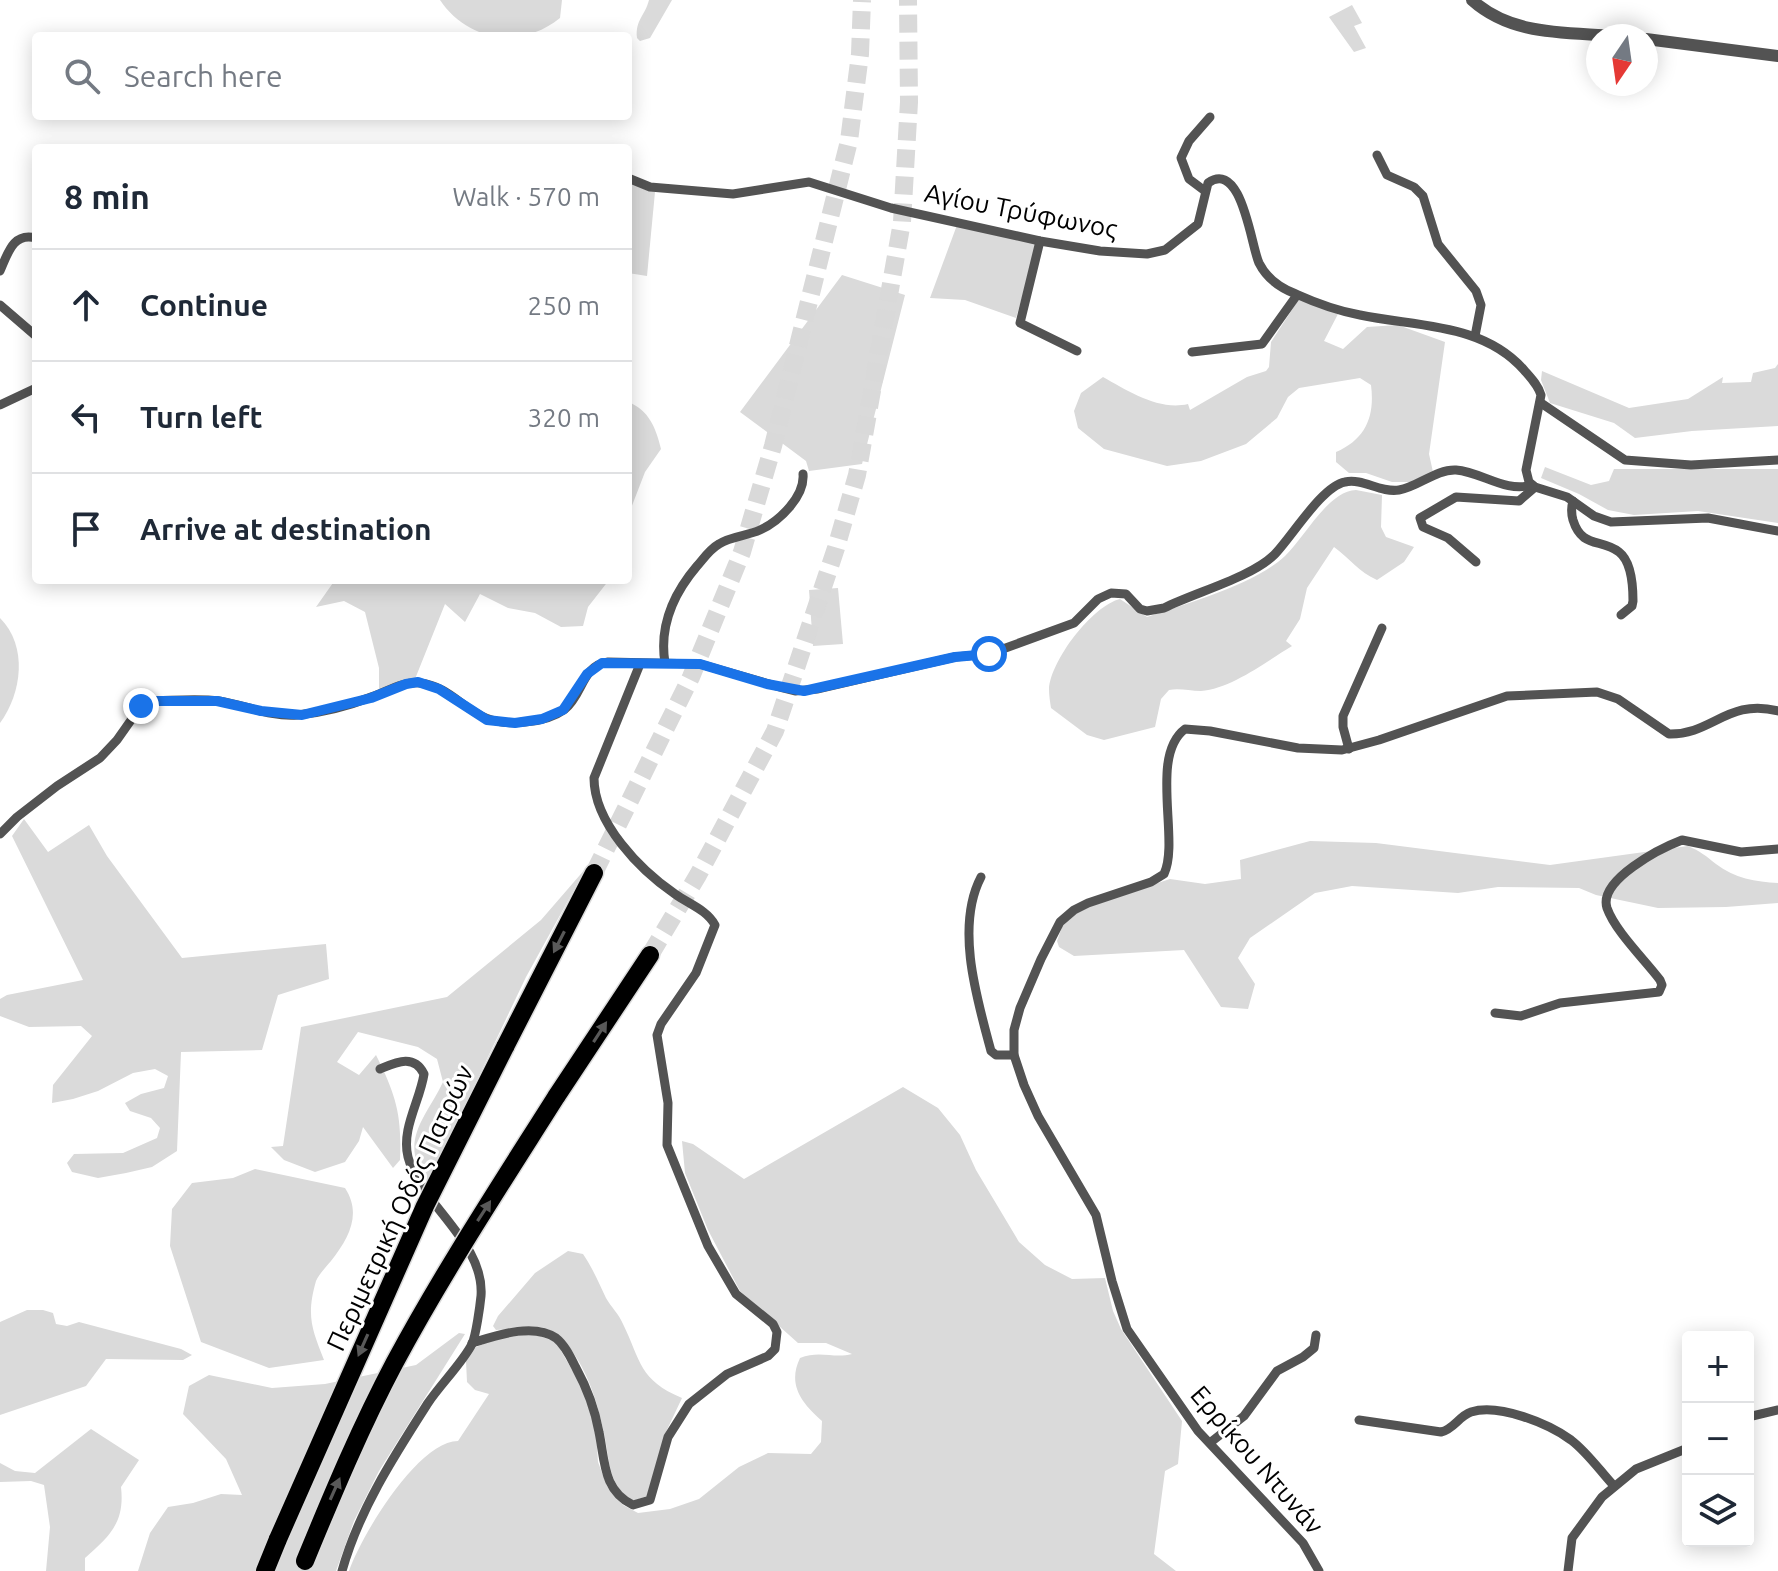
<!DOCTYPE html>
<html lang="en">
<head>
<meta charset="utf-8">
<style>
	:root { --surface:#fff; --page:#f2f2f3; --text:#1f2937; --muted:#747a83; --line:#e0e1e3 }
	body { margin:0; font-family:Ubuntu,sans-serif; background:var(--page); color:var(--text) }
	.controls { position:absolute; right:24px; bottom:24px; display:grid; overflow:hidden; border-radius:8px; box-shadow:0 4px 20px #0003 }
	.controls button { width:72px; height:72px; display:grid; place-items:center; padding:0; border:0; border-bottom:2px solid var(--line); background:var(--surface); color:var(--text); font:40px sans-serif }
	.compass { position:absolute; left:1586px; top:24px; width:72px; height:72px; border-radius:50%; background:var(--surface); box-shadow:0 4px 20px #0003; rotate:193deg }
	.stop { position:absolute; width:24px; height:24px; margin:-18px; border:6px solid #1a73e8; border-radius:50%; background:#fff }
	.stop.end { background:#1a73e8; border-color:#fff; box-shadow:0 2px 8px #0008 }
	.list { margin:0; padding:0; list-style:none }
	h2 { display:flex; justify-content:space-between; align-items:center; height:104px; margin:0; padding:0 32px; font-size:34px }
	h2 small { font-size:26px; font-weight:400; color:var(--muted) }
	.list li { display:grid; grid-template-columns:52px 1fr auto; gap:24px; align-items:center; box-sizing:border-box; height:112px; padding:0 32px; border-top:2px solid var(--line) }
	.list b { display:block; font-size:30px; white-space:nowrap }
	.list em { font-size:26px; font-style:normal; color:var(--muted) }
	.icon { flex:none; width:44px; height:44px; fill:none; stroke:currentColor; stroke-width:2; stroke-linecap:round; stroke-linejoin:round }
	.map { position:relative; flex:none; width:1778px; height:1571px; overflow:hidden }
	.search { position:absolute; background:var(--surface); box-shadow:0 4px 20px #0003; left:32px; top:32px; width:600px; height:88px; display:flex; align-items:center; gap:20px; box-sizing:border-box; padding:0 28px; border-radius:8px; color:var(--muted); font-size:30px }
	.panel { position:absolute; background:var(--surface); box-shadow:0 4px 20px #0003; left:32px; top:144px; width:600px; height:440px; border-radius:8px }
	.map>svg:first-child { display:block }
</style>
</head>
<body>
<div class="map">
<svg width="1778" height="1571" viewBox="0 0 1778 1571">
	<rect width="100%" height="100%" fill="#fff"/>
	<g fill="#dadada">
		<path d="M440,0H562L560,18C522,49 468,42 440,0Z"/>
		<path d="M649,0H672L650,38L640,41L637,38C635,20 645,16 649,0Z"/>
		<polygon points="1352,5 1362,23 1354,26 1366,48 1354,52 1329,17"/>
		<polygon points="628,181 655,192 647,276 628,273"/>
		<polygon points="957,225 1038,243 1016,318 965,300 930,298"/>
		<polygon points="842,275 905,295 862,464 809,471 806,461 740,412"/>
		<path d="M1299,299L1338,314L1324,341L1343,349L1367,327L1398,325L1445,342L1429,454L1433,472L1412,482H1392L1366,473H1349L1336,462V452C1366,439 1375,416 1371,385L1360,378L1299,388L1288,397L1277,418L1246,444L1201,461L1167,466L1104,449L1078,428L1074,411L1081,393L1103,377C1128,391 1159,411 1188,404L1190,410L1247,377L1266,371L1269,367L1271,342Z"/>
		<polygon points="1778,364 1778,426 1692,431 1635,438 1614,423 1550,403 1541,380 1542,371 1629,408 1688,399 1723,377 1722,383 1751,382 1753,373 1775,368"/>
		<path d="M628,402C649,410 656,428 661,449L645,472L628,516Z"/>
		<polygon points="1545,467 1591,485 1609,481 1614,469 1778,469 1778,523 1698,511 1634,515 1608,510 1579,494 1541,478"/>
		<path d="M1356,490L1382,495L1381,527L1386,537L1414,547L1404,562L1377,580C1359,572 1350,559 1334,547L1307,588L1300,619L1286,641L1292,646C1267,661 1231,689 1201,691C1189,691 1180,688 1169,690L1161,699L1155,727L1104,740L1087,735L1051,708C1050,702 1049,695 1049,689C1051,660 1092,606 1120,599L1147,617C1187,603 1254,585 1285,556C1305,537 1328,491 1356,490Z"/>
		<polygon points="335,580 609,580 588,607 583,626 561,627 535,613 508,608 480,594 465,622 445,604 415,679 379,692 379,668 365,612 344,601 316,607"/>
		<polygon points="838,588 843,644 813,646 809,590"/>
		<path d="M0,618C28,646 22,693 0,723Z"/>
		<polygon points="24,819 48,852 89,825 107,856 182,958 326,944 329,979 278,995 262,1050 181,1052 177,1151 152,1167 126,1173 98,1178 72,1172 67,1163 74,1154 123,1153 157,1138 160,1128 151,1118 130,1111 125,1103 141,1094 164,1088 168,1076 155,1069 133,1073 98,1091 73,1099 52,1103 53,1085 92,1036 81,1026 29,1027 0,1016 0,999 7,995 83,980 12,836"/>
		<path d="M1310,841L1376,843L1550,865L1688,846C1700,851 1706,856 1716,864C1734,878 1756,882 1778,883V903L1726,907L1658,908L1596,895L1579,888L1498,887L1458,893L1352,886L1315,893L1250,938L1238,958L1255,984L1248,1009L1221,1007L1184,950L1074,956L1059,947L1057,941L1062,927L1071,916L1097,903L1170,879L1205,884L1241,879L1240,860Z"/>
		<path d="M586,868L526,977L428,1183C397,1141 426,1118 443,1082L437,1059L418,1047L358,1032L337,1062L359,1075L376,1055C396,1095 402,1115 400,1160L393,1168L363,1127L359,1141L345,1162L315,1172L284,1160L271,1147L283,1146L301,1027L447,997L541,920Z"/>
		<path d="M903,1087L938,1108L960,1135L976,1170L1019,1242L1045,1265L1072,1279L1105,1278L1113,1311L1121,1329L1182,1421L1178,1464L1165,1471L1154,1554L1176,1571H349C361,1536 418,1441 458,1441L489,1394L475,1390L467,1382L466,1361L474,1348L498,1338L535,1334L556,1342L583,1389L596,1432L598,1462L607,1486L623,1505L638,1513L670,1509L699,1499L739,1467L768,1453L811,1454L821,1442L822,1421C802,1403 787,1385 800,1358C820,1350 834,1359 852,1354L826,1343H798L740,1291L708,1230L685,1173L682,1141L693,1144L744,1179Z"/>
		<path d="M255,1169L345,1188C362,1214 349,1238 331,1261C326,1267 319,1274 316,1281C306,1316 312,1329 324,1360L269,1368L201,1342L170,1246L172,1209L192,1183L233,1178Z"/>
		<path d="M568,1251L583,1254C593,1269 599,1283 606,1298C611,1307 619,1314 623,1324C641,1361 639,1380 682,1398L665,1434L647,1496L633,1501C606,1485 610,1455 603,1429C597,1400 587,1371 570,1348C562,1339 553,1329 540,1327C527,1325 510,1329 496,1330L493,1326L498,1316L535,1273Z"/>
		<polygon points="27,1310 43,1310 53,1313 56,1324 67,1326 79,1322 181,1349 192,1355 183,1360 106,1359 86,1386 0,1415 0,1322"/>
		<polygon points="459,1333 465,1334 379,1471 354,1521 336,1571 138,1571 150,1533 168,1507 193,1503 221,1494 242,1495 226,1459 183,1414 189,1386 209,1375 272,1388 325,1384 416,1365"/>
		<path d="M91,1429L139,1460L121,1487C125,1522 110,1536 85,1558V1571H46L50,1527L44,1485L31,1481L0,1482V1463L15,1471L35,1473Z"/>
	</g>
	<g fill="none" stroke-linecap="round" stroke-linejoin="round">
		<g stroke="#d9d9d9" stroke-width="18" stroke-dasharray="18 9" stroke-linecap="butt">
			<polyline points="594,873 691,677 742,552 773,446 849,141 860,54 862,0"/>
			<polyline points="650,955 698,875 775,731 836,548 857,475 902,222 909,102 908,0"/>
		</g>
		<defs>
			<g id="motorway">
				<polyline points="505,1047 594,873"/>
				<polyline points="556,1097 650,955"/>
				<polyline points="265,1571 278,1539"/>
			</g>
		</defs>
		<use href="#motorway" stroke="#dbdbdb" stroke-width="21"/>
		<g stroke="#535353" stroke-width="9">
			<polyline points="1377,155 1387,175 1414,187 1423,196 1438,244 1476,291 1481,305 1475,336"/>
			<path d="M628,178L650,187L733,194L809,182L891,208L1040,241L1100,251L1147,254L1165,250L1198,224L1208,183C1242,159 1251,246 1259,263C1267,279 1280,288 1296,294C1316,303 1338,311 1360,315C1417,327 1483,323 1524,370C1531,378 1538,385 1541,395L1526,470L1529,482L1535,487L1567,497L1594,516L1611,522L1708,518L1778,531"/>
			<polyline points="1205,191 1189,179 1181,158 1189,141 1210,117"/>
			<polyline points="1040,241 1020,323 1077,351"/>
			<path d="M0,271C8,253 13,232 36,238"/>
			<polyline points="0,305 36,336"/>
			<polyline points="1192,352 1262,344 1297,295"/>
			<polyline points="1541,403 1625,460 1691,465 1778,460"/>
			<polyline points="0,405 36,388"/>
			<path d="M1573,501C1571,508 1571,513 1573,520C1582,549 1601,538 1619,552C1632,562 1633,586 1633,601L1632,606L1621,615"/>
			<polyline points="1476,562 1448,538 1423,527 1420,518 1456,497 1519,501 1535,487"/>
			<path d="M665,663C659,626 674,593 697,566C704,558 710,549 719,544C731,536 747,536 760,530C780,521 805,496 803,474"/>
			<polyline points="1349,749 1343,727 1343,716 1382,628"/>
			<path d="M0,834L17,817L57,786L100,758L117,740L141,706L147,701C170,701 196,698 219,701C245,705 270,717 297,715C321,713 351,705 374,696C388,691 404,681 420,683C462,688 468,729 525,722C538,721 554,717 565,709C583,695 582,665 608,662L700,664L783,688L795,691L817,689L955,657L989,654L1074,623L1098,599L1111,593L1126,594L1140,609L1147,611L1164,608C1196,592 1250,578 1274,555C1291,538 1322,486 1345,482C1363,478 1380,493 1399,490C1418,487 1436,469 1456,470C1482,472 1505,493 1532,485"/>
			<path d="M981,877C955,927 977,999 991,1051L996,1055H1014"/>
			<path d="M1495,1013L1521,1016L1560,1003L1659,992L1662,985L1660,980C1645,960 1615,931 1607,908C1598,880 1661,848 1682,840L1741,852L1778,849"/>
			<path d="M472,1343C495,1336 533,1322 556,1338C565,1345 571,1358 576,1368C587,1388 595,1410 599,1432C605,1461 603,1491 633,1505L650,1500L668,1437L689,1404L727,1374L768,1356L775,1349L777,1332L773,1324L736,1294L708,1246L667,1145L668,1103L657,1035L661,1024L696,973L715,925C707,910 689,904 675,894C640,870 594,823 594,778L640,664"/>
			<polyline points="1748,1417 1778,1410"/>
			<path d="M1359,1420L1441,1432C1454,1429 1459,1416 1471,1412C1499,1403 1549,1424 1571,1440C1588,1453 1600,1471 1614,1486"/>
			<polyline points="1211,1442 1244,1416 1277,1371 1303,1357 1314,1348 1316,1335"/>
			<path d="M342,1571C359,1510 394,1456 428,1403C440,1385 463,1362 472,1344C476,1335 480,1306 481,1296C485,1242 420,1204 408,1157C401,1129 420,1101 424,1074C414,1054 397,1062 380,1069"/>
			<path d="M1319,1571L1303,1543L1198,1431L1127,1329L1112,1281L1096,1215L1038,1116L1024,1085L1014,1055V1030L1020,1008L1041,959L1060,922L1074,910L1088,903L1151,882L1164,874C1180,841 1149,756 1185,729L1210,731L1298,748L1342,750L1379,740L1507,696L1597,692L1618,699L1669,734C1712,735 1728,698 1778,711"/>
			<polyline points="1568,1571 1572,1538 1602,1497 1636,1469 1688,1448"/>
		</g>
		<g stroke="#535353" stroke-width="12">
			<path d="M1472,0C1512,36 1565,32 1615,36"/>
			<polyline points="1646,39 1778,56"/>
		</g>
		<use href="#motorway" stroke="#000" stroke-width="18"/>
		<defs>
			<g id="motorway-bridge">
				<polyline points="278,1539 425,1206 505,1047"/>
				<path d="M305,1561C333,1493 361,1426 395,1362C444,1271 501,1184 556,1097"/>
			</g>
		</defs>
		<use href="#motorway-bridge" stroke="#dbdbdb" stroke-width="21" stroke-linecap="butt"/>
		<use href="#motorway-bridge" stroke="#000" stroke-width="18"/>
	</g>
	<defs><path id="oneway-solid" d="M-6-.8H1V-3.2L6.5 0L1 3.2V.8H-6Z" transform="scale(2)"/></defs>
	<g fill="#595959">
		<use href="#oneway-solid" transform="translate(559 942) rotate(117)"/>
		<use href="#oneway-solid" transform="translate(600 1032) rotate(-57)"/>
		<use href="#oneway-solid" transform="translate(484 1211) rotate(-57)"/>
		<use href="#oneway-solid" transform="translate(363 1345) rotate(114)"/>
		<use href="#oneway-solid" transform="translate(335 1489) rotate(-66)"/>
	</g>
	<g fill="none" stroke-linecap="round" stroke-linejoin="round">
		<polyline stroke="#1a73e8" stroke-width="10" points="141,706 147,701 217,701 261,711 302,715 371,698 406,684 418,682 439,689 487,720 515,723 542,719 563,710 587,674 602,663 700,664 767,684 804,691 955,657 989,654"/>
	</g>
	<g text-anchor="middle" stroke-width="6" stroke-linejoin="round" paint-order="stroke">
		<g font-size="26" fill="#000" stroke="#fff">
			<text transform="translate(1021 211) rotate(11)" y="9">Αγίου Τρύφωνος</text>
			<text transform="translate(400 1208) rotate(-65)" y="9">Περιμετρική Οδός Πατρών</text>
			<text transform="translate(1257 1460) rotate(49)" y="9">Ερρίκου Ντυνάν</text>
		</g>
	</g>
</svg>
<div class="controls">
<button>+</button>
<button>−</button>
<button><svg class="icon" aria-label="layers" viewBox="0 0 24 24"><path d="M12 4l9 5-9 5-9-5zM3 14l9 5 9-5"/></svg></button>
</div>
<svg class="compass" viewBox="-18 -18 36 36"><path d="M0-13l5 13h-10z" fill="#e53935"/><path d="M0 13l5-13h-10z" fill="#747a83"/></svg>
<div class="stop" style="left:989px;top:654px"></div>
<div class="stop end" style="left:141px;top:706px"></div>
<div class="search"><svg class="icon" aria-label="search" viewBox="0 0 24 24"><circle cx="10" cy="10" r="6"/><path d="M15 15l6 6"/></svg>Search here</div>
<section class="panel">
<h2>8 min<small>Walk · 570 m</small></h2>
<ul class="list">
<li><svg class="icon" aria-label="ahead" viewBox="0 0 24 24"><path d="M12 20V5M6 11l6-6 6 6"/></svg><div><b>Continue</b></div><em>250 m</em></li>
<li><svg class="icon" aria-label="left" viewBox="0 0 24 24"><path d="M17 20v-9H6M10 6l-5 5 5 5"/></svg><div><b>Turn left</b></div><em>320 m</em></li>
<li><svg class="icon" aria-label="arrive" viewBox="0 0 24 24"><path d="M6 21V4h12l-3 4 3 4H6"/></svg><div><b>Arrive at destination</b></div></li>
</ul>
</section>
</div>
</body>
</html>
